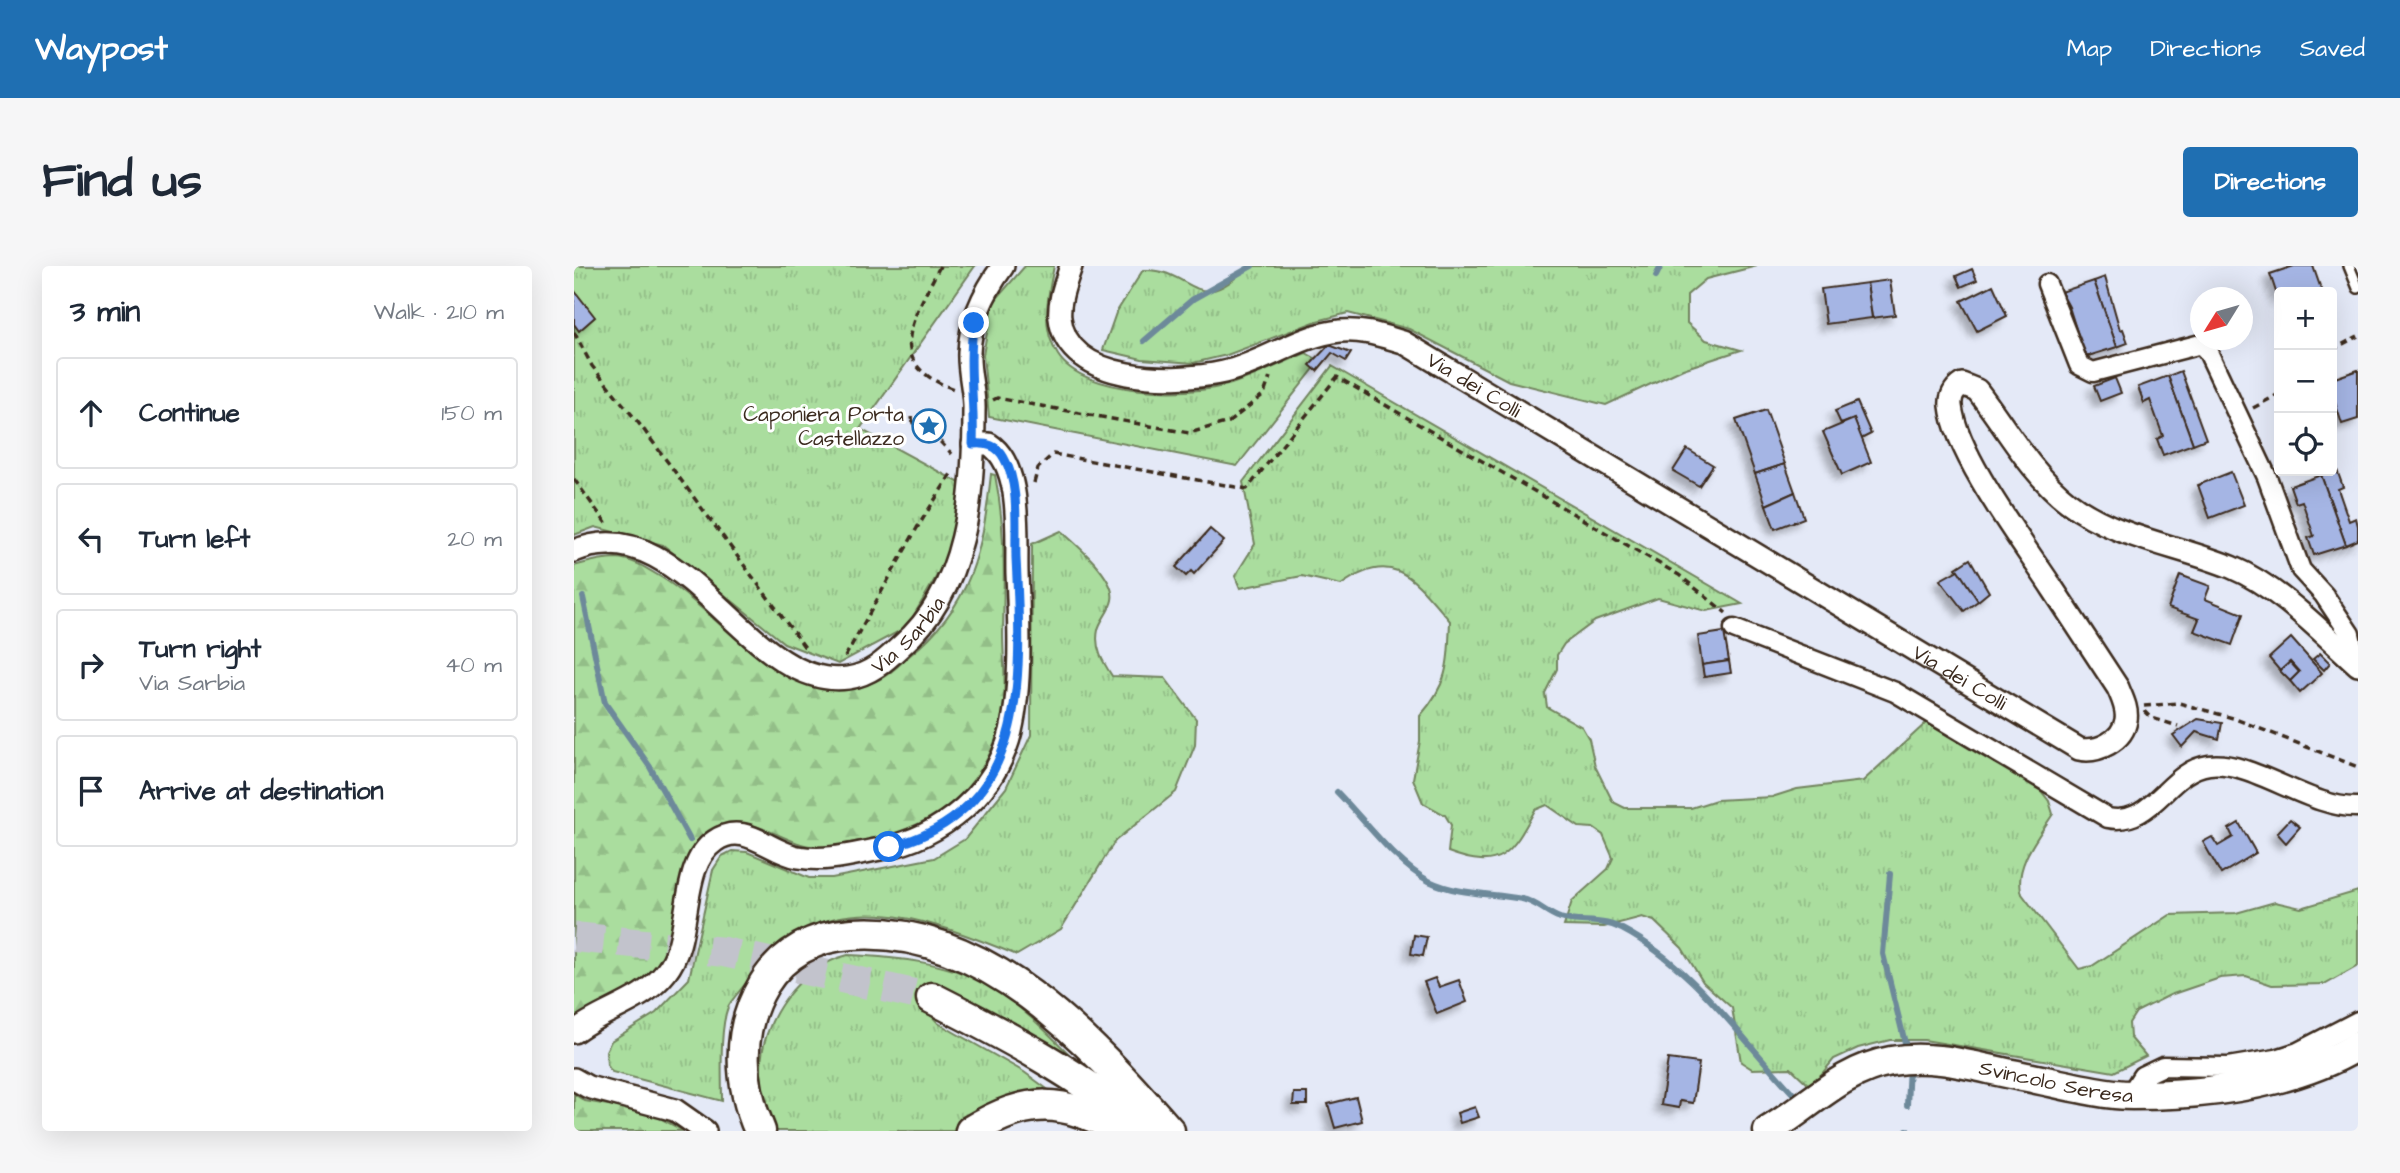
<!DOCTYPE html>
<html lang="en">
<head>
<meta charset="utf-8">
<style>
	:root { --surface:#fff; --page:#f6f6f7; --text:#1f2937; --muted:#747a83; --line:#e0e1e3; --accent:#1f6fb2 }
	body { margin:0; font-family:"Architects Daughter",sans-serif; background:var(--page); color:var(--text) }
	.controls { position:absolute; right:21px; top:21px; display:grid; overflow:hidden; border-radius:7px; box-shadow:0 7px 28px #0002 }
	.controls button { width:63px; height:63px; display:grid; place-items:center; padding:0; border:0; border-bottom:2px solid var(--line); background:var(--surface); color:var(--text); font:35px sans-serif }
	.compass { position:absolute; left:1616px; top:21px; width:63px; height:63px; border-radius:50%; background:var(--surface); box-shadow:0 7px 28px #0002; rotate:233deg }
	.stop { position:absolute; width:21px; height:21px; margin:-16px; border:5px solid #1a73e8; border-radius:50%; background:#fff }
	.stop.end { background:#1a73e8; border-color:#fff; box-shadow:0 2px 7px #0008 }
	.list { margin:0; padding:0; list-style:none }
	h2 { display:flex; justify-content:space-between; align-items:center; height:91px; margin:0; padding:0 28px; font-size:30px }
	h2 small { font-size:23px; font-weight:400; color:var(--muted) }
	.list li { display:grid; grid-template-columns:46px 1fr auto; gap:21px; align-items:center; box-sizing:border-box; height:112px; margin:0 14px 14px; padding:0 14px; border:2px solid var(--line); border-radius:7px }
	.list b { display:block; font-size:26px; white-space:nowrap }
	.list p { margin:0; font-size:23px; white-space:nowrap; color:var(--muted) }
	.list em { font-size:23px; font-style:normal; color:var(--muted) }
	.icon { flex:none; width:38px; height:38px; fill:none; stroke:currentColor; stroke-width:2; stroke-linecap:round; stroke-linejoin:round }
	.map { position:relative; flex:none; width:1784px; height:865px; overflow:hidden; border-radius:7px }
	header { display:flex; align-items:center; gap:42px; box-sizing:border-box; height:98px; padding:0 35px; background:var(--accent); color:#fff }
	header strong { font-size:33px }
	nav { display:flex; gap:38px; margin-inline-start:auto; font-size:24px }
	.intro { display:flex; align-items:center; justify-content:space-between; box-sizing:border-box; height:168px; padding:0 42px }
	h1 { margin:0; font-size:49px }
	.button { padding:18px 32px; border-radius:7px; background:var(--accent); color:#fff; font-size:24px; font-weight:700 }
	main { display:flex; gap:42px; padding:0 42px }
	aside { flex:1; background:var(--surface); border-radius:7px; box-shadow:0 7px 28px #0002 }
	.map>svg:first-child { display:block }
</style>
</head>
<body>
<header>
<strong>Waypost</strong>
<nav><a>Map</a><a>Directions</a><a>Saved</a></nav>
</header>
<div class="intro"><h1>Find us</h1><a class="button">Directions</a></div>
<main>
<aside>
<h2>3 min<small>Walk · 210 m</small></h2>
<ul class="list">
<li><svg class="icon" aria-label="ahead" viewBox="0 0 24 24"><path d="M12 20V5M6 11l6-6 6 6"/></svg><div><b>Continue</b></div><em>150 m</em></li>
<li><svg class="icon" aria-label="left" viewBox="0 0 24 24"><path d="M17 20v-9H6M10 6l-5 5 5 5"/></svg><div><b>Turn left</b></div><em>20 m</em></li>
<li><svg class="icon" aria-label="right" viewBox="0 0 24 24"><path d="M7 20v-9h11M14 6l5 5-5 5"/></svg><div><b>Turn right</b><p>Via Sarbia</p></div><em>40 m</em></li>
<li><svg class="icon" aria-label="arrive" viewBox="0 0 24 24"><path d="M6 21V4h12l-3 4 3 4H6"/></svg><div><b>Arrive at destination</b></div></li>
</ul>
</aside>
<div class="map">
<svg width="1784" height="865" viewBox="0 0 1784 865">
	<defs>
		<pattern id="grass-tufts" width="24" height="20" patternUnits="userSpaceOnUse" patternTransform="scale(1.75)"><rect width="24" height="20" fill="#aadd9e"/><path d="M3 7l-1-3M5 7V3M7 7l1-3M15 17l-1-3M17 17v-4M19 17l1-3" fill="none" stroke="#93be88"/></pattern>
		<pattern id="forest-firs" width="22" height="20" patternUnits="userSpaceOnUse" patternTransform="scale(1.75)"><rect width="22" height="20" fill="#aadd9e"/><path d="M5 1l3.5 6h-7zM16 11l3.5 6h-7z" fill="#93be88"/></pattern>
		<filter id="shadow"><feDropShadow dx="-6" dy="6" stdDeviation="3.5" flood-color="#0004"/></filter>
	</defs>
	<rect width="100%" height="100%" fill="#e4e9f7"/>
	<filter id="ink" filterUnits="userSpaceOnUse"><feTurbulence type="fractalNoise" baseFrequency=".0143" numOctaves="2"/><feDisplacementMap in="SourceGraphic" scale="14" xChannelSelector="R" yChannelSelector="G"/><feConvolveMatrix kernelMatrix="1 2 1 2 8 2 1 2 1" color-interpolation-filters="sRGB"/></filter>
	<g filter="url(#ink)">
		<g fill="url(#grass-tufts)" stroke="#72845e" stroke-width="2">
			<polygon points="0,0 401,0 286,163 386,217 376,287 333,361 264,398 210,377 89,279 21,261 0,269"/>
			<path d="M451,0H480C474,29 466,62 484,89C510,130 616,131 657,118C683,110 707,97 732,87L746,95L663,200L415,151L409,89L418,38Z"/>
			<path d="M674,0H1183L1132,13L1113,29V57L1132,74L1167,84L1109,103L1032,139L935,115L835,63L774,47L743,55L653,89L619,97L568,93L529,84L542,47L569,4C619,2 622,54 674,0Z"/>
			<path d="M758,100L1168,338L1132,345L1084,332L1021,355L990,378L983,389V403L971,427L973,441L1008,461L1015,473L1021,500L1039,536L1051,542H1117L1142,534L1198,531L1223,523L1289,515L1352,457L1467,525L1475,535L1479,548C1464,571 1439,601 1448,628L1505,703L1518,700L1596,649L1662,647L1701,636L1727,642L1784,625V700L1752,718L1698,719L1672,710L1646,712L1596,729L1562,746L1555,757L1556,771L1572,790L1540,806L1350,774H1316L1284,782L1260,793L1237,821L1217,802L1178,803L1167,796L1158,742L1129,716L1108,682L1080,655L1068,651L1030,661L990,660L998,635L1034,603L1039,592L1029,569L1019,562L1005,561L973,539L961,544C937,588 927,606 874,586L877,559L871,549L849,537L839,513L846,475V450C875,417 874,398 876,355C841,315 821,280 767,319L728,310L666,322L661,310L681,278L669,216Z"/>
			<path d="M487,265C502,278 543,313 538,334C536,345 526,354 524,364C520,382 529,396 538,410L591,412L622,453L621,479L602,526L541,575L487,663L443,689C352,652 253,613 182,706C173,716 162,728 155,739C145,759 148,812 148,835L38,806L33,799L32,785L37,775L82,747L115,713L139,604L148,590L158,585L173,586L235,612H258L360,592L391,573L432,522L457,469L458,278Z"/>
			<path d="M274,689C321,691 380,696 420,723C450,742 476,769 501,794L375,726L347,738L364,757L450,806L491,836L386,865H201C194,846 188,827 187,807C185,755 225,701 274,689Z"/>
		</g>
		<g fill="url(#forest-firs)" stroke="#72845e" stroke-width="2">
			<path d="M417,208L421,209C432,263 430,313 429,367C429,390 432,414 430,436C421,514 366,562 291,574C277,576 259,582 244,581C207,579 177,543 139,562C95,584 109,665 84,700C65,727 27,736 0,754V300C14,296 27,292 42,292C60,293 75,304 90,313C155,354 218,457 306,413C317,408 326,398 335,390C398,340 409,283 417,208Z"/>
			<polygon points="0,828 11,835 75,846 110,865 0,865"/>
		</g>
		<g fill="none" stroke-linecap="round" stroke-linejoin="round">
			<g stroke="#6d899a" stroke-width="6">
				<polyline points="1082,10 1087,0"/>
				<polyline points="570,75 619,33 678,0"/>
				<polyline points="9,331 31,437 76,501 116,574"/>
				<path d="M763,526C789,552 823,599 855,615C884,629 917,627 948,633C963,636 972,647 986,652C1006,658 1028,652 1048,663C1122,702 1169,776 1226,835"/>
				<polyline points="1316,608 1309,688 1333,785"/>
				<polyline points="1333,839 1335,800"/>
				<polyline points="1333,865 1333,864"/>
			</g>
		</g>
		<g fill="#a5b5e4" stroke="#3b2a1e" stroke-width="2" filter="url(#shadow)">
			<polygon points="1720,0 1739,0 1748,26 1705,26 1705,35 1696,8"/>
			<polygon points="1398,3 1403,14 1387,21 1382,10"/>
			<polygon points="1531,11 1546,64 1549,63 1554,77 1543,81 1520,15"/>
			<polygon points="1316,14 1321,49 1298,52 1293,17"/>
			<polygon points="1520,15 1543,81 1511,91 1495,41 1487,26"/>
			<polygon points="1293,17 1298,52 1252,58 1247,23"/>
			<polygon points="1419,19 1433,50 1403,65 1387,35"/>
			<polygon points="0,24 21,51 5,65 0,58"/>
			<polygon points="755,79 777,87 772,95 758,87 743,105 736,99"/>
			<polygon points="1784,104 1784,153 1768,158 1758,127 1758,113"/>
			<polygon points="1607,105 1632,173 1619,178 1594,110"/>
			<polygon points="1594,110 1619,178 1589,189 1583,173 1589,170 1576,134 1570,137 1564,121"/>
			<polygon points="1541,112 1547,127 1526,135 1520,120"/>
			<polygon points="1283,136 1297,168 1287,173 1280,153 1267,158 1261,145"/>
			<polygon points="1192,144 1211,198 1181,208 1162,154"/>
			<polygon points="1280,153 1297,196 1268,209 1249,166"/>
			<polygon points="1113,183 1139,199 1125,220 1099,205"/>
			<polygon points="1211,198 1221,226 1192,239 1181,208"/>
			<polygon points="1763,204 1769,221 1764,223 1775,255 1782,252 1784,260 1784,274 1772,279 1747,209"/>
			<polygon points="1657,206 1670,239 1636,252 1624,219"/>
			<polygon points="1747,209 1772,279 1740,289 1734,272 1740,270 1728,235 1722,237 1716,220"/>
			<polygon points="1221,226 1230,252 1201,263 1192,239"/>
			<polygon points="636,263 650,275 620,308 617,305 612,310 602,301"/>
			<polygon points="1396,293 1415,326 1404,335 1382,302"/>
			<polygon points="1384,304 1404,335 1390,345 1366,314"/>
			<polygon points="1606,309 1636,320 1631,333 1669,348 1658,379 1620,365 1625,353 1594,342"/>
			<polygon points="1150,366 1155,395 1128,399 1124,370"/>
			<polygon points="1717,372 1748,407 1726,427 1716,415 1725,406 1716,396 1706,405 1695,392"/>
			<polygon points="1746,387 1756,397 1750,404 1739,393"/>
			<polygon points="1155,395 1157,407 1130,411 1128,399"/>
			<polygon points="1716,396 1725,406 1716,415 1706,405"/>
			<polygon points="1624,453 1648,457 1645,473 1622,466 1608,481 1599,469"/>
			<polygon points="1716,553 1726,561 1712,577 1703,567"/>
			<polygon points="1665,557 1682,587 1647,608 1629,576 1638,571 1644,580 1659,571 1655,563"/>
			<polygon points="840,669 853,671 849,690 837,688"/>
			<polygon points="861,712 865,721 885,714 893,736 863,748 850,716"/>
			<polygon points="1094,793 1125,797 1119,837 1106,835 1105,842 1087,839"/>
			<polygon points="720,827 733,827 733,839 719,839"/>
			<polygon points="782,831 788,855 761,862 754,838"/>
			<polygon points="901,841 905,851 886,857 883,847"/>
		</g>
		<g fill="none" stroke-linecap="round" stroke-linejoin="round">
			<polyline stroke="#c2c3cc" stroke-width="30" stroke-dasharray="30 15" stroke-linecap="butt" points="0,671 150,686 358,732"/>
			<defs>
				<polyline id="service" points="1775,0 1784,22"/>
				<g id="minor">
					<polyline points="1473,18 1505,99 1519,106 1627,78 1634,86 1693,211 1727,304 1750,329 1776,368 1782,397"/>
					<path d="M1160,363L1321,426L1534,552C1579,561 1594,504 1635,499C1677,493 1736,543 1784,541"/>
					<polyline points="1556,829 1568,810 1589,800 1654,801 1702,793 1724,786 1784,755"/>
				</g>
				<g id="tertiary">
					<path id="s1" d="M497,0C492,16 484,35 486,52C493,118 602,117 650,106C690,97 725,69 766,65C789,63 808,70 829,76L1505,483C1523,487 1549,475 1552,454C1554,443 1548,432 1544,422C1522,389 1501,356 1479,323C1451,280 1382,189 1377,140C1376,131 1380,123 1388,118L1403,124C1432,161 1456,207 1494,236C1541,272 1603,279 1657,301C1705,321 1746,365 1784,399"/>
					<path id="s2" d="M0,285C110,239 174,426 274,412C296,409 311,395 327,380C394,322 400,228 400,145C401,126 394,107 395,87C396,54 410,26 429,0"/>
					<path d="M0,766C30,743 68,737 92,706C120,672 104,600 141,575C170,554 195,586 224,591C253,596 279,588 307,583C368,571 422,527 437,465C448,418 445,355 443,307C442,270 449,200 415,178H399"/>
					<polyline points="0,813 14,821 101,844 131,865"/>
				</g>
				<g id="primary">
					<path id="s3" d="M1194,865C1236,840 1267,804 1317,795C1362,787 1404,802 1448,810C1480,816 1527,829 1558,829C1635,829 1718,819 1784,780"/>
				</g>
				<g id="trunk">
					<path d="M358,732C433,770 509,810 573,865"/>
					<path d="M186,865C165,818 162,764 190,718C209,687 241,670 278,668C410,658 516,775 595,865"/>
					<path d="M397,865C455,830 487,833 546,863"/>
				</g>
			</defs>
			<use href="#service" stroke="#3b2a1e" stroke-width="14"/>
			<use href="#minor" stroke="#3b2a1e" stroke-width="23"/>
			<use href="#tertiary" stroke="#3b2a1e" stroke-width="26"/>
			<use href="#primary" stroke="#3b2a1e" stroke-width="33"/>
			<use href="#trunk" stroke="#3b2a1e" stroke-width="35"/>
			<g stroke="#3b2a1e" stroke-width="3.5" stroke-dasharray="7 5" stroke-linecap="butt">
				<path d="M366,0C341,50 306,97 380,123"/>
				<polyline points="0,66 18,100 67,160 232,383"/>
				<polyline points="1758,84 1784,70"/>
				<polyline points="419,134 423,132 615,167 655,156 690,128 696,111"/>
				<polyline points="1679,142 1705,128"/>
				<polyline points="338,151 339,157 349,163"/>
				<polyline points="358,167 378,188"/>
				<polyline points="0,213 34,260"/>
				<polyline points="460,217 464,202 479,188 673,223 763,111 1105,309 1152,347"/>
				<polyline points="271,391 343,262 377,208"/>
				<polyline points="1570,440 1605,437 1659,452 1784,501"/>
				<polyline points="1571,445 1578,452 1604,460"/>
			</g>
			<use href="#service" stroke="#fff" stroke-width="9"/>
			<use href="#minor" stroke="#fff" stroke-width="18"/>
			<use href="#tertiary" stroke="#fff" stroke-width="21"/>
			<use href="#primary" stroke="#fff" stroke-width="28"/>
			<use href="#trunk" stroke="#fff" stroke-width="30"/>
		</g>
	</g>
	<g fill="none" stroke-linecap="round" stroke-linejoin="round" filter="url(#ink)">
		<path stroke="#1a73e8" stroke-width="9" d="M315,581C457,546 448,410 442,292C441,261 446,219 430,192C423,179 413,177 399,178C401,137 393,97 400,57"/>
	</g>
	<defs>
		<symbol id="sight-ring" viewBox="-11 -11 22 22"><circle r="9.5" fill="#fff" stroke="#1f6fb2" stroke-width="1.5"/><path d="M0-6L1.8-2.2L6-1.7L2.9 1.2L3.7 5.4L0 3.3L-3.7 5.4L-2.9 1.2L-6-1.7L-1.8-2.2Z" fill="#1f6fb2"/></symbol>
	</defs>
	<g fill-rule="evenodd">
		<use href="#sight-ring" x="336" y="141" width="38" height="38"/>
	</g>
	<g text-anchor="middle" stroke-width="6" stroke-linejoin="round" paint-order="stroke">
		<g font-size="21" fill="#3b2a1e" stroke="#fff">
			<text dy="7" stroke="none"><textPath href="#s1" startOffset="516">Via dei Colli</textPath></text>
			<text dy="7" stroke="none"><textPath href="#s2" startOffset="394">Via Sarbia</textPath></text>
			<text dy="7" stroke="none"><textPath href="#s1" startOffset="1083">Via dei Colli</textPath></text>
			<text dy="7" stroke="none"><textPath href="#s3" startOffset="310">Svincolo Seresa</textPath></text>
		</g>
		<g font-size="21" fill="#3b2a1e" stroke="#fff" text-anchor="end">
			<text x="330" y="155">Caponiera Porta<tspan x="330" dy="24">Castellazzo</tspan></text>
		</g>
	</g>
</svg>
<div class="controls">
<button>+</button>
<button>−</button>
<button><svg class="icon" aria-label="locate" viewBox="0 0 24 24"><circle cx="12" cy="12" r="6"/><path d="M12 2v4M12 18v4M2 12h4M18 12h4"/></svg></button>
</div>
<svg class="compass" viewBox="-18 -18 36 36"><path d="M0-13l5 13h-10z" fill="#e53935"/><path d="M0 13l5-13h-10z" fill="#747a83"/></svg>
<div class="stop" style="left:315px;top:581px"></div>
<div class="stop end" style="left:400px;top:57px"></div>
</div>
</main>
</body>
</html>
